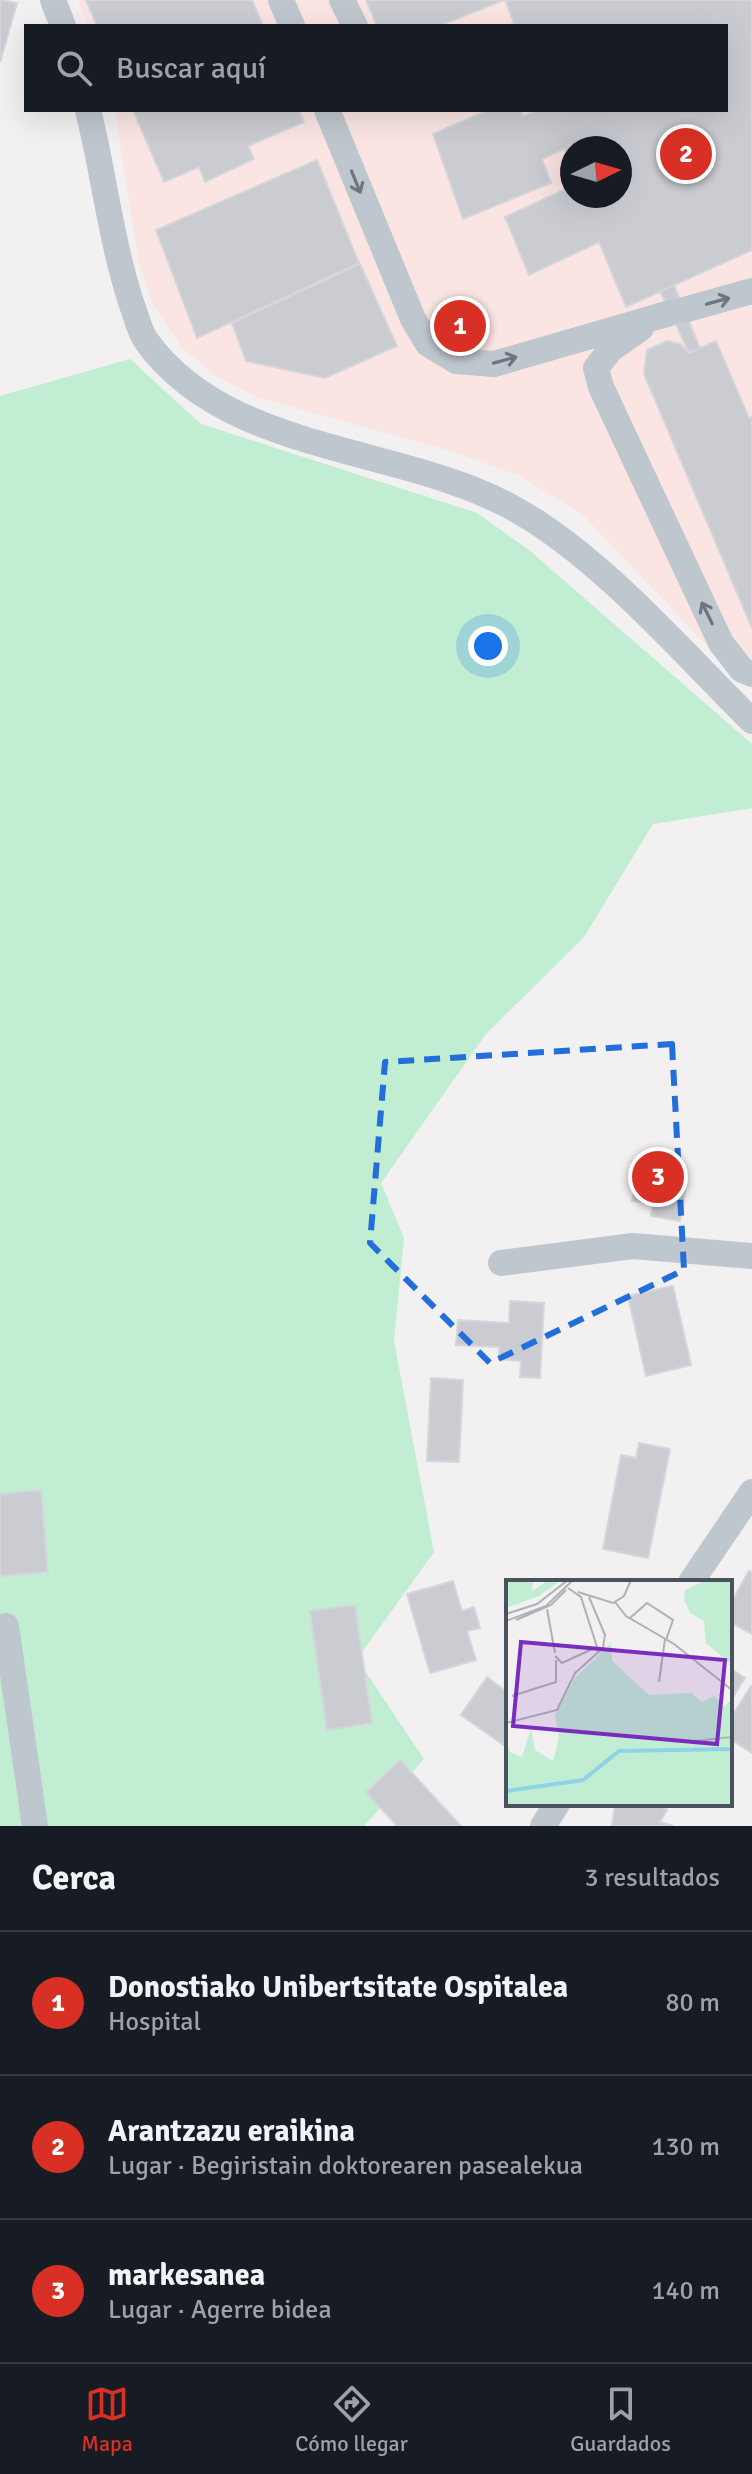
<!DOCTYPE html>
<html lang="es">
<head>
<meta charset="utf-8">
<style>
	:root { --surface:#171b24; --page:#20242c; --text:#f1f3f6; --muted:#9ea1a6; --line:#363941; --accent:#d93025 }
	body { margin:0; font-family:Signika,sans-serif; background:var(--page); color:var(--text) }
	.compass { position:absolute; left:560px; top:136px; width:72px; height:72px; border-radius:50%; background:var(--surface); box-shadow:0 8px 32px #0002; rotate:85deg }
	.you { position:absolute; left:488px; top:646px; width:28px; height:28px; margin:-20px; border:6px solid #fff; border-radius:50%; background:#1a73e8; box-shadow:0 0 0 12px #1a73e833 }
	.badge { display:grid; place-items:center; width:52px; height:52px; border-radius:50%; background:var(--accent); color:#fff; font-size:26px; font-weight:700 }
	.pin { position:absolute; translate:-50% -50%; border:4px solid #fff; box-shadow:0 2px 8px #0006 }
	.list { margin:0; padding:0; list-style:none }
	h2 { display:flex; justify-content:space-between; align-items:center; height:104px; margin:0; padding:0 32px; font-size:34px }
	h2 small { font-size:26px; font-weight:400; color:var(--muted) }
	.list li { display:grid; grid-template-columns:52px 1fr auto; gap:24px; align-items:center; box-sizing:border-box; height:144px; padding:0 32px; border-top:2px solid var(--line) }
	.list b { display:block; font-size:30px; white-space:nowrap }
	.list p { margin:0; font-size:26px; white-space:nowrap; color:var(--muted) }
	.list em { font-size:26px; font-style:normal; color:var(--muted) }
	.icon { flex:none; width:44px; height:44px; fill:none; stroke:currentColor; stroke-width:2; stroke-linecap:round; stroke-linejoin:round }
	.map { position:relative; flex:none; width:752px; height:1826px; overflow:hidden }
	.search { position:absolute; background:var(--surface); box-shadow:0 8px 32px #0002; left:24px; right:24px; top:24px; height:88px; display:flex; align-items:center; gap:20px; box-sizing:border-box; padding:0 28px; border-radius:0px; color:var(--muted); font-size:30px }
	.sheet { height:536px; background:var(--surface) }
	nav { display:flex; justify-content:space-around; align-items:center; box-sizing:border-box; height:112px; border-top:2px solid var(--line); background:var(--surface); font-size:22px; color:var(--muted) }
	nav a { display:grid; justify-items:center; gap:4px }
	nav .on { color:var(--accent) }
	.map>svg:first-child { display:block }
</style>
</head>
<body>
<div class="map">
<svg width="752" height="1826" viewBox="0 0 752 1826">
	<rect width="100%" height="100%" fill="#f2f0f0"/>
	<path fill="#fae5e2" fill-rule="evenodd" d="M78,0H752V689L732,672L583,515L520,476L451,451L260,398L217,377L182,348L153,304L139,265L115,110H726V26H88ZM572,148H620V196H572Z"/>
	<polygon fill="#c1edd3" points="130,359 201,424 477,513 529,550 752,744 752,808 653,824 584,937 486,1034 381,1183 404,1238 394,1341 434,1552 357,1659 424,1759 364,1826 0,1826 0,396"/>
	<g fill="#caccd2" stroke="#d4d6db" stroke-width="2">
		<polygon points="0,0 17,3 0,62"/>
		<polygon points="86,0 252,0 263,26 97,26"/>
		<polygon points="366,0 504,0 439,26 377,26"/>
		<polygon points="505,0 752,0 752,250 626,307 599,242 529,275 505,217 572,186 572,196 620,196 620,148 572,148 572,166 564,149 542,159 551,183 463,219 433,134 488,110 520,110 523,116 541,110 726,110 726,26 508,26 514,23"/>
		<polygon points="133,110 299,110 304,122 248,146 254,159 205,182 199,167 164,182"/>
		<polygon points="317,160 359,263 197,338 156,230"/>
		<polygon points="360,264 397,346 325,378 246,361 232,323"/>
		<polygon points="674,285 700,348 689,353 660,291"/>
		<polygon points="667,341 680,344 689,353 716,341 749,418 752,417 752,628 644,374 647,350"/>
		<polygon points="639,1156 683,1164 679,1190 685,1191 680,1221 651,1216 653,1204 632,1201"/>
		<polygon points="673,1286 691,1365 646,1376 628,1296"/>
		<polygon points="510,1301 544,1303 540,1378 520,1377 521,1361 499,1359 499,1347 456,1345 458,1320 509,1323"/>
		<polygon points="431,1378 463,1380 459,1462 427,1461"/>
		<polygon points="639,1443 670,1449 648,1558 603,1549 621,1455 636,1458"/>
		<polygon points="41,1490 48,1572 0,1576 0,1494"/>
		<polygon points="749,1571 752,1573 752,1634 730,1622 730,1604"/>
		<polygon points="453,1581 462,1611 474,1607 480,1628 467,1631 476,1660 430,1673 407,1594"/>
		<polygon points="355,1605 372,1723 327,1730 310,1611"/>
		<polygon points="730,1668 745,1678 730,1702"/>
		<polygon points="487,1677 508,1693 508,1748 461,1715"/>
		<polygon points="751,1686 752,1686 752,1753 730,1739 730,1719"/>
		<polygon points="400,1760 461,1826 397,1826 366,1792"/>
		<polygon points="615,1804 638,1808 641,1804 658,1804 667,1810 660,1822 673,1826 612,1826"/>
	</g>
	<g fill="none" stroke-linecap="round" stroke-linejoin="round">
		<g stroke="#bfc7ce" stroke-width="26">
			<polyline points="53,0 63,26"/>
			<polyline points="281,0 292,26"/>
			<polyline points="342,0 355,26"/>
			<path d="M88,110C104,174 111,242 132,305C136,316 139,329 145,339C225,454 400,445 513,508C600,556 681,651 752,721"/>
			<polyline points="327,110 413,319 428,344 456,361 494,364 670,313"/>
			<polyline points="684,310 752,291"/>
			<polyline points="641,328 611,349 596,368 601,387 721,643 742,670 752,674"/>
			<polyline points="501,1263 633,1246 752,1256"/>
			<polyline points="691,1582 752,1492"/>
			<polyline points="6,1626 35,1826"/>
			<polyline points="543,1826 557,1804"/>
		</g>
	</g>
	<defs><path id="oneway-shaft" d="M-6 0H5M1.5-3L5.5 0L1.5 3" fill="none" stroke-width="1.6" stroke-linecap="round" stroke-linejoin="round" transform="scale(2)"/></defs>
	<g stroke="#6c767f">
		<use href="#oneway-shaft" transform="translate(356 182) rotate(68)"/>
		<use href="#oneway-shaft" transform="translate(718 301) rotate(-15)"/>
		<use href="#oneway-shaft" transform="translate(505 360) rotate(-15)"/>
		<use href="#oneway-shaft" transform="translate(707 613) rotate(-116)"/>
	</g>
	<path fill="none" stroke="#226eda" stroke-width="6" stroke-dasharray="16 10" stroke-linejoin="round" d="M672,1044L684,1270L490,1363L370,1243L385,1062Z"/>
	<g transform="translate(506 1580)">
		<rect width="226" height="226" fill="#f2f0f0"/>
		<path d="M0,0H27L26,11L43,0H55L33,16L0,28ZM200,0H226V85L200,63L198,41L184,33L178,19L179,10ZM105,63L106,81L143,115L185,113L196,122L208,116L218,126L226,120V226H0V161L4,172L16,177L25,148L29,170L47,181L53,158L49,135L69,98Z" fill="#c1edd3"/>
		<path fill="none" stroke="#90d3e8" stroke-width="4" d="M0,211L77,200L113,171L226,169"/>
		<path fill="none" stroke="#aeb1b5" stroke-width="2" d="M72,12L107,23L118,16L125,0M109,22L120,36L168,64L226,110M41,29L49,73M0,34L31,24L62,0M124,38L141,23L167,40L160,60M10,40L45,25L60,10M0,41L40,26L67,0M49,76L56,83L91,67L75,17L62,8M153,102L159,59M6,116L50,102V80M0,143L51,130L69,93L97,68L99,55L83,17M189,161L226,157"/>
		<path fill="#7b2cbf" fill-opacity="0.15" stroke="#7b2cbf" stroke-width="4" d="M15,62L219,80L211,164L7,146Z"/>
		<rect width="226" height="226" fill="none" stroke="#49535d" stroke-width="4"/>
	</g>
</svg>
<svg class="compass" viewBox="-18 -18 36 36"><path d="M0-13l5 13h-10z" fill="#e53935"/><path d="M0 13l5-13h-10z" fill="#9ea1a6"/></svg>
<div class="you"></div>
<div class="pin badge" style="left:460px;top:326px">1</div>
<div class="pin badge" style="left:686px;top:154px">2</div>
<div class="pin badge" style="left:658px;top:1177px">3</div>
<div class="search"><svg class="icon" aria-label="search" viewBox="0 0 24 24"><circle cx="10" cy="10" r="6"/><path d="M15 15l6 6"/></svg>Buscar aquí</div>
</div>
<section class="sheet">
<h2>Cerca<small>3 resultados</small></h2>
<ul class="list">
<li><span class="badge">1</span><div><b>Donostiako Unibertsitate Ospitalea</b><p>Hospital</p></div><em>80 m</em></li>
<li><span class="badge">2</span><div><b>Arantzazu eraikina</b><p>Lugar · Begiristain doktorearen pasealekua</p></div><em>130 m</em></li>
<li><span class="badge">3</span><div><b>markesanea</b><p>Lugar · Agerre bidea</p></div><em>140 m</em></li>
</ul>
</section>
<nav>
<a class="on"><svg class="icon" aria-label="map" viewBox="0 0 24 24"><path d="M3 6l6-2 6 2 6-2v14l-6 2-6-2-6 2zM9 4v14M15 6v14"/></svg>Mapa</a>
<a><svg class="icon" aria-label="directions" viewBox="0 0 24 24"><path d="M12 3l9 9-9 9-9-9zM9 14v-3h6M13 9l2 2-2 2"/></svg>Cómo llegar</a>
<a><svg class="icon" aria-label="saved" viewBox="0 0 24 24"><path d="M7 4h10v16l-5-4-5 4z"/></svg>Guardados</a>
</nav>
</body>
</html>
